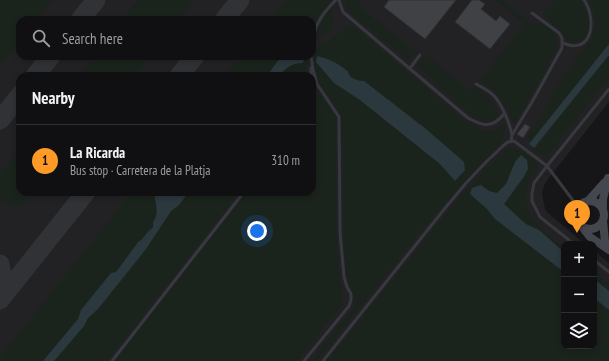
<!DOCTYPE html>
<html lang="en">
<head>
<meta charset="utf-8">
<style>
	:root { --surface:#101012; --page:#19191b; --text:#f1f3f6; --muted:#9c9d9f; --line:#303032; --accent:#ff9a27 }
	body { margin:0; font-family:"PT Sans Narrow",sans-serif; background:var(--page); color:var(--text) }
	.controls { position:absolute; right:12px; bottom:12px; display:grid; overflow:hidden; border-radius:8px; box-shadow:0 2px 6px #0003 }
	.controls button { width:36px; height:36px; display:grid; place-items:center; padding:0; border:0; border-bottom:1px solid var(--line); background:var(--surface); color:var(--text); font:20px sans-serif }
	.you { position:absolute; left:257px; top:231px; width:14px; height:14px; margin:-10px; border:3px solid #fff; border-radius:50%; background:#1a73e8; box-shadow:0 0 0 6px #1a73e833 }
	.badge { display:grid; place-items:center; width:26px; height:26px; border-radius:50%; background:var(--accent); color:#111; font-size:13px; font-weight:700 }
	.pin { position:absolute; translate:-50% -33px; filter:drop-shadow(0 1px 2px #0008) }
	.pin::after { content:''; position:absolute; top:21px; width:14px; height:12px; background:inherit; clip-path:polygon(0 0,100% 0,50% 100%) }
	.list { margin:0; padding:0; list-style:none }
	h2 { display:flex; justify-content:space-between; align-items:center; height:52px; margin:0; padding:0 16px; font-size:17px }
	h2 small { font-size:13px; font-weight:400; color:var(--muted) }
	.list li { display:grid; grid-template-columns:26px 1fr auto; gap:12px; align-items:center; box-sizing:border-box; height:72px; padding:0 16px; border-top:1px solid var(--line) }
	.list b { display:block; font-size:15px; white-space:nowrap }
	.list p { margin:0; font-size:13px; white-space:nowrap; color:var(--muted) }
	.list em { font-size:13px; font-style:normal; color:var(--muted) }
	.icon { flex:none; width:22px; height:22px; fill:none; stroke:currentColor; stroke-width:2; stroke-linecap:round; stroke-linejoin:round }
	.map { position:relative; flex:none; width:609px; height:361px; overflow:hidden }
	.search { position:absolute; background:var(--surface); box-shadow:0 2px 6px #0003; left:16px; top:16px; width:300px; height:44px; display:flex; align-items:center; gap:10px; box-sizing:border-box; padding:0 14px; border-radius:12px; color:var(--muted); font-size:15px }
	.panel { position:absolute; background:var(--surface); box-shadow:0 2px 6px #0003; left:16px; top:72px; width:300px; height:124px; border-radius:12px }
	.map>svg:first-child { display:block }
</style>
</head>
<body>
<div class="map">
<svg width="609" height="361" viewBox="0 0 609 361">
	<rect width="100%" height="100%" fill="#161618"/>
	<path fill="#222225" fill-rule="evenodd" d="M0,0H609V102L548,179L544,186L542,193L545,209L548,213L585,244H564V346H594V251L609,263V361H0ZM20,20H312V56H20ZM20,76H312V192H20Z"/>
	<g fill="#1b241c">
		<polygon points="0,0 53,0 37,20 20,20 20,42 0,67"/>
		<polygon points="138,0 192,0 180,20 122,20"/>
		<polygon points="285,0 331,0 319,15 312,29 312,20 269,20"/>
		<polygon points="345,0 362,0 358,6 418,53 409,59 404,57 350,13 345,5"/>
		<path d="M495,0H501L526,19L527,22C543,22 562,31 557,49L515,124C507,113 501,95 490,87C487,85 482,83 479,81L525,24Z"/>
		<path d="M556,0H581C587,13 598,27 584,38C580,42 575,44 569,43L557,28L544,16L543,13Z"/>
		<path d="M588,0H609V78L547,156C535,154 530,147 528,136C545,111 559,82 576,57C580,51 590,45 592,38C597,25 596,12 588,0Z"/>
		<path d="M332,6L333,26L329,32L315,39C318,25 323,17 332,6Z"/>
		<path d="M349,26L354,27L467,122C482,131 489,137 504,123L505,130L501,143L434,215L317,361H311L356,304L346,275L343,235V163L341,115L335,103L321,87L312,59L314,52L319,46L331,40L340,32Z"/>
		<path d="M426,55L470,91L474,87C488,94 491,100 498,113L494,120L490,121L483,122L471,114L416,66Z"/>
		<polygon points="94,56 151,56 135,76 78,76"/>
		<polygon points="240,56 307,56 305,76 224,76"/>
		<polygon points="312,85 331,108 335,115 337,251 343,303 297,361 115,361 247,192 312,192"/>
		<polygon points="20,148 20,192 34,192 22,204 14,207 0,200 0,174"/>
		<path d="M515,148L539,163C512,204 531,223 564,249V346H594V273L609,285V361H327L467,188L507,149Z"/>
		<polygon points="132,192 240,192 107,361 0,361 0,357"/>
	</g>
	<g fill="#2b383e">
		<polygon points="609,44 609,55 534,148 529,144"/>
		<path d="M283,56H304L303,63C292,63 286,67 279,76H267L277,62Z"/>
		<path d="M317,56C327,58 338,63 346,70C350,73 347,70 349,75C352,79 359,81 364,81L426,129L464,162L465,170L455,181L440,164L360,100L334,83L316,62Z"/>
		<polygon points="521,155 527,160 528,169 523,178 504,204 526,224 539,230 564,252 564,272 495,219 487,209 470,194 472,188 481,185 489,191 497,193 506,184 515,162"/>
		<path d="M154,192H189L178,206L171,211L146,249L98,309L88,318L84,326L54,361H43L78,319L81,310L111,273L116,272L139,241L144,240L153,227V222C160,213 155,203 154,192Z"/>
		<polygon points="594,279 609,291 609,310 594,298"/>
	</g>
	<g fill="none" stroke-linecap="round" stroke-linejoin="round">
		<polyline stroke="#2b383e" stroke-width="2" points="141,242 151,230"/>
		<g stroke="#303236" stroke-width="19">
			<polyline points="80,20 96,0"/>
			<polyline points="224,20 240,0"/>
			<polyline points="35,76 51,56"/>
			<polyline points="179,76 195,56"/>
			<polyline points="0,120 20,95"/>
			<polyline points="0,264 3,280 0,297"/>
			<polyline points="0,300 86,192"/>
		</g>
	</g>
	<g fill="#404145" stroke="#303034">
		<polygon points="389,0 456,0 425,39 384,7"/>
		<polygon points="472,0 479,0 485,4 481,9 496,21 500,16 510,24 490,49 455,22"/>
		<polygon points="525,124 530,127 523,138 517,134"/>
	</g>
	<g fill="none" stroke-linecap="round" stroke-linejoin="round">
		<g stroke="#37393e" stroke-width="3">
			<path d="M339,0L343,12L468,118C483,126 492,129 504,114"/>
			<path d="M563,43C593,56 597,19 584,0"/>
			<path d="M312,45C314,25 322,14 336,0"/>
			<polyline points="410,68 420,55"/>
			<polyline points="311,76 311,68"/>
			<path d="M476,84C483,88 490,91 495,97C502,105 510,124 512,135"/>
			<polyline points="511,141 512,135 532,102 562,48 562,38 559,33 532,13"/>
			<polyline points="574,244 540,217 532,201 532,194 534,183 547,166 609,89"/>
			<polyline points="594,260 609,272"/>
			<polyline points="112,361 244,192"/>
			<polyline points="304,361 349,306 351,300 351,294 347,287 344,277 340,232 339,117 317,84 313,70 311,56"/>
			<polyline points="323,361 446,207 467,182 486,162 503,146 508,142 514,141 547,166 578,207"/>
		</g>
		<g stroke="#44484e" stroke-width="8">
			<circle cx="590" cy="215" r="14"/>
			<polyline points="588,201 605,182"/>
			<polyline points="603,209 603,199 608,178"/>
			<polyline points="603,221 605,242 609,248"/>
			<polyline points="583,228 590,237 609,250"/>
		</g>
	</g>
</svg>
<div class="controls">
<button>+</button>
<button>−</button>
<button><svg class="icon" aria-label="layers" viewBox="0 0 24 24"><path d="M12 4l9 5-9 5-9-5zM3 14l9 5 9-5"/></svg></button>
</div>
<div class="you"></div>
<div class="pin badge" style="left:577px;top:233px">1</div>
<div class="search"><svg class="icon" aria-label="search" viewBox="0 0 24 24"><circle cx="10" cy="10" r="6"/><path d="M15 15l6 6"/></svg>Search here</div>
<section class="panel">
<h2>Nearby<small></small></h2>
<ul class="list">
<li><span class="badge">1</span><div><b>La Ricarda</b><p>Bus stop · Carretera de la Platja</p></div><em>310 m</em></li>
</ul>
</section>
</div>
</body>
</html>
